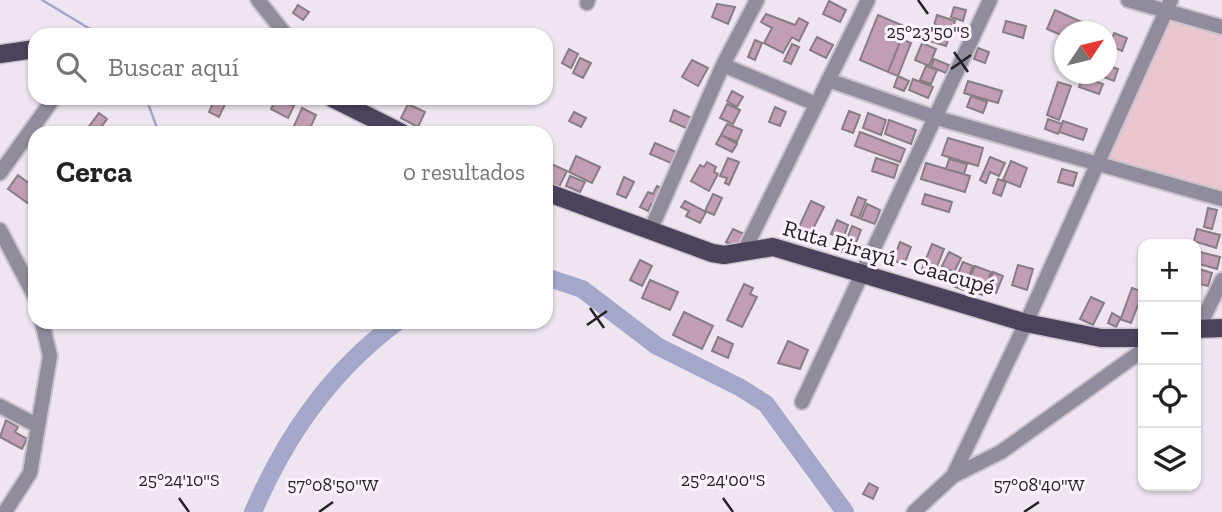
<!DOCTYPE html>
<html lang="es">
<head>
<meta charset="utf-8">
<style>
	body { margin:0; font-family:"Zilla Slab",serif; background:#f2f2f2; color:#222 }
	.controls { position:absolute; right:21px; bottom:21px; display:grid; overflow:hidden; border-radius:14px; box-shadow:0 2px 5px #0004 }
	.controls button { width:63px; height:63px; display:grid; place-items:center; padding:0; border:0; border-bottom:2px solid #e0e0e0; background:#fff; color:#222; font:35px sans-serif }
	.compass { position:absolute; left:1054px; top:21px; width:63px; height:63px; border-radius:50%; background:#fff; box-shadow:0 2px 5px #0004; rotate:55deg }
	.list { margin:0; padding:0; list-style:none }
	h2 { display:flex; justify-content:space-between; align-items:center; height:91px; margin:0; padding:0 28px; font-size:30px }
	h2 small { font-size:23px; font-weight:400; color:#767676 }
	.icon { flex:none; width:38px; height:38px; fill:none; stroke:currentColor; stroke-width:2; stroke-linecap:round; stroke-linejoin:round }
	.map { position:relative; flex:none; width:1222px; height:512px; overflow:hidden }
	.search { position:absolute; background:#fff; box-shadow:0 2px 5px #0004; left:28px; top:28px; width:525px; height:77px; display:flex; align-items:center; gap:18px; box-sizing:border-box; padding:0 24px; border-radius:21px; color:#767676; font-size:26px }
	.panel { position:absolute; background:#fff; box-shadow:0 2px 5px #0004; left:28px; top:126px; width:525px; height:203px; border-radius:21px }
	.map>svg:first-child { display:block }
</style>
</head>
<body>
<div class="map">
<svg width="1222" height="512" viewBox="0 0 1222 512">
	<rect width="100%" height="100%" fill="#eee5f0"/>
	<path fill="#eac7cf" d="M1166,11l56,16v172l-124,-37z"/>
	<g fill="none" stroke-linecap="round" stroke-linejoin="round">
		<path stroke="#a3a7ca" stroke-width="2.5" d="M42,0l58,35
			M146,98l13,35"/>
		<path stroke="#a3a7ca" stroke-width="18" d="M546,277l36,12 75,57 84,42 25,16 79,108
			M253,512c33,-76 77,-140 144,-190"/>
	</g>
	<path fill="#c19eb3" stroke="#897d84" stroke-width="2" d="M829,1l17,9 -6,12 -17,-8z
		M717,4l18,3 -7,17 -16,-7z
		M298,5l11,7 -6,8 -10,-7z
		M954,7l12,3 -3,11 -12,-4z
		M1055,10l31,14 -3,8h-19v9l-5,-3 2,-3 -14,-6z
		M766,14l29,11 4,-7 9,5 -9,18 -7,-4 -9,16 -19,-10 8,-15 -11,-6z
		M878,15l28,12 -18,45 -28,-12z
		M937,15l18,6 -3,10 -18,-6z
		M1006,21l20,5 -3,12 -20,-6z
		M933,32l16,5 -3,9 -16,-5z
		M1114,33l13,5 -5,13 -12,-5z
		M817,37l16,8 -7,13 -16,-8z
		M901,39l10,4 -13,33 -10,-4z
		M755,40l7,3 -7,17 -7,-3z
		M922,43l14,6 -7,17 -14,-6z
		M792,44l7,3 -8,17 -7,-3z
		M978,48l11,4 -4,11 -11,-4z
		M569,49l9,5 -7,14 -9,-5z
		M580,58l11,5 -8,15 -10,-5z
		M934,59l15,6 -3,8 -15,-6z
		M692,60l16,8 -10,18 -16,-9z
		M1106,65l12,4 -4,12 -13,-5 5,-2z
		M926,66l11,4 -6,14 -11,-4z
		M898,76l11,5 -5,10 -10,-4z
		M1083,77l20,7 -4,10 -20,-7z
		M913,79l20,8 -5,11 -19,-8z
		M968,81l34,10 -4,12 -34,-10z
		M1058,82l13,4 -12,34 -12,-5z
		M732,91l11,6 -6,10 -10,-6z
		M971,96l16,6 -4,11 -16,-6z
		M215,98h13l-9,19 -10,-5z
		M276,98l18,8 -6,12 -17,-9z
		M408,104l17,8 -7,15 -17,-9z
		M727,104l13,6 -7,14 -13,-6z
		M775,107l11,5 -6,14 -11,-4z
		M302,108l14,7 -8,18h-17z
		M674,110l18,8 -4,11 -18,-8z
		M849,111l11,4 -7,18 -11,-4z
		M574,112l12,6 -5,9 -12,-6z
		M99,113l8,6 -10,14h-13z
		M868,113l18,7 -5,15 -18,-7z
		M1048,119l14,5 -4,10 -13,-5z
		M889,120l27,10 -5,14 -26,-10z
		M1063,121l24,8 -4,11 -24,-8z
		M727,124l15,6 -5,12 -16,-7z
		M860,132l45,17 -5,13 -45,-16z
		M721,135l16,9 -5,8 -16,-8z
		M948,138l35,10 -5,18 -36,-11z
		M655,143l21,9 -5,11 -21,-9z
		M576,156l24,11 -8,16 -23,-11z
		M990,157l15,6 -6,13 -9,-4 -4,11 -6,-3z
		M728,158l11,4 -10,23 -4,-2 2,-5 -7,-2z
		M876,158l22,7 -4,13 -22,-7z
		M949,159l18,5 -3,10 -18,-5z
		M1011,161l16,7 -7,19 -17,-7z
		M707,162l9,5 -2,5 4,2 -9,17 -18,-10 9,-16 4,2z
		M549,163l18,8 -8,16 -13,-6z
		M926,163l44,13 -5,16 -44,-13z
		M1062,169l15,4 -4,13 -15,-4z
		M18,175l17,13v7l-6,9 -21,-15z
		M570,176l15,6 -5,10 -14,-6z
		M624,177l10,5 -8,16 -9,-4z
		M998,179l8,3 -5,14 -8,-3z
		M657,186l8,4 -8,17 -6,-3 -3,7 -8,-4 8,-15 5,2z
		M713,194l9,4 -8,17 -9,-4z
		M925,194l27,8 -3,10 -27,-8z
		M858,197l8,3 -7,18 -8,-3z
		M685,201l21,11 -6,11 -14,-7 3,-5 -8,-4z
		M811,201l13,6 -14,28 -12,-6z
		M867,204l13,6 -5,14 -14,-5z
		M1208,208l9,2 -5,19 -8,-2z
		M837,220l11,5 -5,14 -12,-5z
		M852,226l9,4 -10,25 -9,-3z
		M733,229l13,6 -7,14 -13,-7z
		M1197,229l23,6 -4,13 -22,-7z
		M900,242l11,5 -7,18 -11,-5z
		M932,244l12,5 -10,25 -12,-5z
		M1196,251l24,6 -3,12 -21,-6z
		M949,252l12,6 -7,14 -12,-6z
		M640,260l12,6 -10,20 -12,-6z
		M963,262l10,4 -10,24 -10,-4z
		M1018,265l15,4 -6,21 -15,-5z
		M975,266l16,6 -9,23 -16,-7z
		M1196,268l16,5 -4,13 -12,-3z
		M993,272l10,4 -7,17 -10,-4z
		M650,280l28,12 -8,18 -28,-12z
		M744,284l9,4 -3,6 7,3 -15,30 -15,-7z
		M1132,288l11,4 -12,31 -11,-4 -4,8 -8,-4 4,-10 9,5z
		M1091,297l13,6 -11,22 -13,-6z
		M684,312l29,14 -11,23 -29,-14z
		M718,337l15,7 -5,14 -16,-7z
		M788,341l20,9 -8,19 -22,-6z
		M6,420l12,7 -3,5 12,7 -5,10 -22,-12z
		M869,483l9,5 -5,11 -10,-5z"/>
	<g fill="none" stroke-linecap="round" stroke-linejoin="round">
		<g stroke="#cac2cc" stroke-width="18">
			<path id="minor" d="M258,0l28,35
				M1128,0l94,27
				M587,3l1,-3
				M723,65l93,39
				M828,80l109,38 285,81
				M0,173l54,-75
				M0,230l35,67
				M650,231l73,-166 34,-65
				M744,251l124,-251
				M1198,329l24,-49
				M802,402l188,-402
				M0,406l38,20
				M953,476l73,-153 145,-323
				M5,512l25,-39 20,-117 -8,-34
				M914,512l39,-36 48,-24 142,-102"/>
		</g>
		<g stroke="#cac2cc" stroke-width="21">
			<path id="major" d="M0,54l35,-5
				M332,98l70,35
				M546,192l166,61 12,2 49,-8 253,76 75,15h42
				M1196,329l26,-1"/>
		</g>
		<use href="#minor" stroke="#918c9b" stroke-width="14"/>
		<use href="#major" stroke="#4b425b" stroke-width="18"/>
	</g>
	<path fill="none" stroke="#252226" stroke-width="2.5" d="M918,0l10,14M954,52l14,20M951,69l20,-14M590,308l14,20M587,325l20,-14M179,498l10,14M723,498l10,14M319,512l14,-10M1024,512l15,-10"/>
	<g text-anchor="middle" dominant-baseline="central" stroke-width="6" stroke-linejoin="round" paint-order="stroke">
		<g font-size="23" fill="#252226" stroke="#fcf2fd">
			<text transform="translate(889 257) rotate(16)">Ruta Pirayú - Caacupé</text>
		</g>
	</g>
	<g font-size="18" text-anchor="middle" fill="#252226" stroke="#fcf2fd" stroke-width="6" stroke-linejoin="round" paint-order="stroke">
		<text x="928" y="38">25°23'50"S</text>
		<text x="179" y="486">25°24'10"S</text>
		<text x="723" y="486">25°24'00"S</text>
		<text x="333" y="491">57°08'50"W</text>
		<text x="1039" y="491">57°08'40"W</text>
	</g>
</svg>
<div class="controls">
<button>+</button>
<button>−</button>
<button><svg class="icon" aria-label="locate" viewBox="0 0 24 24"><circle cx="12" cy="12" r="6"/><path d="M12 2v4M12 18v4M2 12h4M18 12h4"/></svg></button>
<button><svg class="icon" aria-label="layers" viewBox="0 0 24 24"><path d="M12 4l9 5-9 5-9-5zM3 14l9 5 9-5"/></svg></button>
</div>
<svg class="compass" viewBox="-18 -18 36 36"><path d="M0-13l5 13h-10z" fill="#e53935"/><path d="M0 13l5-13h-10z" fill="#767676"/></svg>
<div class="search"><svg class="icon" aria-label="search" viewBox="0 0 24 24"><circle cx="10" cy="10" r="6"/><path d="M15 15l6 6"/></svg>Buscar aquí</div>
<section class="panel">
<h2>Cerca<small>0 resultados</small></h2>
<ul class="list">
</ul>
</section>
</div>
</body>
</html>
